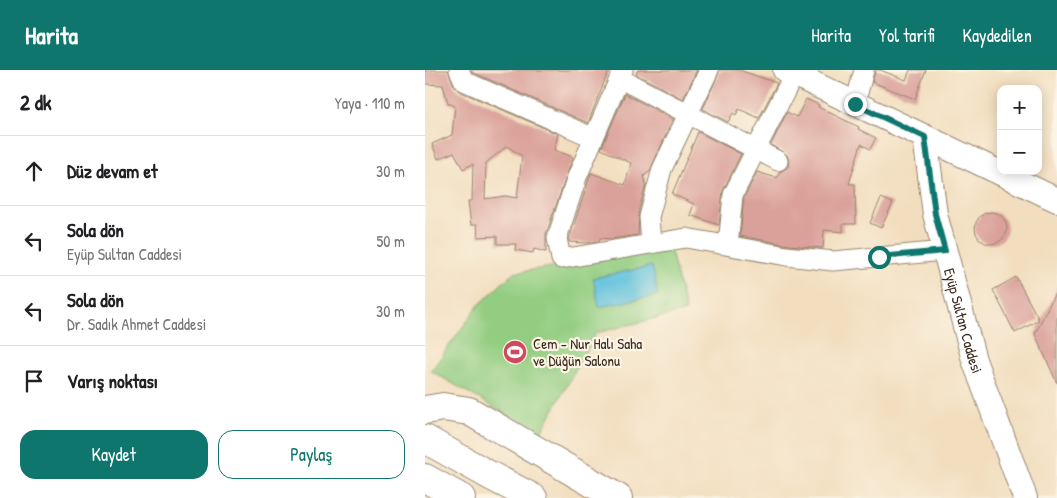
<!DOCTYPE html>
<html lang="tr">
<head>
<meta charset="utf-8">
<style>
	body { margin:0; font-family:"Patrick Hand",sans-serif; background:#f2f2f2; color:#202124 }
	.controls { position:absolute; right:15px; top:15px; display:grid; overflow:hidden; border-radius:10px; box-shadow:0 2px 12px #0003 }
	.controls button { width:45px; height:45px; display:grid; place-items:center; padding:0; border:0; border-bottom:1px solid #e0e0e0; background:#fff; color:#202124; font:25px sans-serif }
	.stop { position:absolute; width:15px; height:15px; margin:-11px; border:4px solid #0f766e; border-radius:50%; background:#fff }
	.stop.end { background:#0f766e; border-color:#fff; box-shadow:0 1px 5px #0008 }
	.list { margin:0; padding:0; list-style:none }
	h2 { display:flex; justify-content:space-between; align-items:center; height:65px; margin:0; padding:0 20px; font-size:21px }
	h2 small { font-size:16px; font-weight:400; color:#757577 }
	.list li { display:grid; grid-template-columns:32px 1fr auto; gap:15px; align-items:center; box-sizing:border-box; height:70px; padding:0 20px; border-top:1px solid #e0e0e0 }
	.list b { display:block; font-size:19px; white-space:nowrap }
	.list p { margin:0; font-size:16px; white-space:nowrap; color:#757577 }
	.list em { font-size:16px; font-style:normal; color:#757577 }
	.actions { display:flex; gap:10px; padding:15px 20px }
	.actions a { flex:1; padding:11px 0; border:1px solid #0f766e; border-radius:15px; text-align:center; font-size:18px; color:#0f766e }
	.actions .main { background:#0f766e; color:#fff }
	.icon { flex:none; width:28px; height:28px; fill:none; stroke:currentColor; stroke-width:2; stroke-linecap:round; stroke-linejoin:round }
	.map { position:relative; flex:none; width:632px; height:428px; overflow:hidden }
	header { display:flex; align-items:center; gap:30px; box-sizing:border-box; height:70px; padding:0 25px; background:#0f766e; color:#fff }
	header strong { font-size:24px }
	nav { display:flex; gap:28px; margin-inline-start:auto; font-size:18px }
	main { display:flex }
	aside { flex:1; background:#fff }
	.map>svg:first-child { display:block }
</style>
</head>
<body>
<header>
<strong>Harita</strong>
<nav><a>Harita</a><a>Yol tarifi</a><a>Kaydedilen</a></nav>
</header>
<main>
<aside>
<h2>2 dk<small>Yaya · 110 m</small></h2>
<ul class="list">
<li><svg class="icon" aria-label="ahead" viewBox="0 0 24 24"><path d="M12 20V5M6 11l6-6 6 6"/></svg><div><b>Düz devam et</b></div><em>30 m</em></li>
<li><svg class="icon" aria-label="left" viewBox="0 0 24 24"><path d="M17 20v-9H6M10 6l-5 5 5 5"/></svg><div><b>Sola dön</b><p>Eyüp Sultan Caddesi</p></div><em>50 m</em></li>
<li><svg class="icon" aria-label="left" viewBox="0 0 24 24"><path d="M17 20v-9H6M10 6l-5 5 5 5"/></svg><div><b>Sola dön</b><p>Dr. Sadık Ahmet Caddesi</p></div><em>30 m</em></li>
<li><svg class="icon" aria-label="arrive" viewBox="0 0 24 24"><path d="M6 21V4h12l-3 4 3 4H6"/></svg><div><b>Varış noktası</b></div></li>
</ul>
<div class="actions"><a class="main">Kaydet</a><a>Paylaş</a></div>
</aside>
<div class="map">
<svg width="632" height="428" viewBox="0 0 632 428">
	<rect width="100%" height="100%" fill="#fcf5e5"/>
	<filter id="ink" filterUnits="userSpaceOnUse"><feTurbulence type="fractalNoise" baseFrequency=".02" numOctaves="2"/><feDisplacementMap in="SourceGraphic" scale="10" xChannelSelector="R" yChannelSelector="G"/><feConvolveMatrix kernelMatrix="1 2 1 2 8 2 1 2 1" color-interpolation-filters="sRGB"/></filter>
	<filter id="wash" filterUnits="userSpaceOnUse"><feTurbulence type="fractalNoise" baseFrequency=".0096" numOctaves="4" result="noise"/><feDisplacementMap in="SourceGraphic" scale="20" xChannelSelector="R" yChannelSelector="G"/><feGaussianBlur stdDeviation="1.12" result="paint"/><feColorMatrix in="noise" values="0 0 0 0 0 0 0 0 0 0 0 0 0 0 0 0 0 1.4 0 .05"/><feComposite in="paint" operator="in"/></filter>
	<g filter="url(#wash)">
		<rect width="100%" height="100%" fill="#f2debf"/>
		<path fill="#93cd81" stroke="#677c50" d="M245,178l16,63 -90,22 -56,101 -109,-63 47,-65 35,-33z"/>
		<path fill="#5fc1dd" stroke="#4d767e" d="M227,196l6,29 -59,12 -6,-29z"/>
		<g id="blocks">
			<path fill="#daa19a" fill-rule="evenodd" d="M0,0h23l6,16 5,5 99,43 -4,16 19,7 -27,77v18l-12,-3 -1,4 -18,-3 1,-6h-19v-8l-19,1 -1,-13 -6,1 -3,-24h4l1,-37 -10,5 -9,-17 -16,7 -6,-15 20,-9 3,-29 -7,-3 -5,-18 -18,-1zM82,76l15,10 -5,42 -12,-2 -20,3 1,-36z
				M46,0h138l-21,53 -116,-51z
				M213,0h59l-14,29 -47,-25z
				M295,0h19l38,13 -18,35 -20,-9 -3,6 -3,-2 -5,9 -25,-13z
				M451,0h4l26,10 4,-10h16l-11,29 -43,-17z
				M200,24l48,25 -23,52 -6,5 2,9 -7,24 -1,26 -27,4 -11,-1 -1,3 -13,2 -17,-1v-3l22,-66 34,12 6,-22 -30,-14z
				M381,29l13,6 -1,2 41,20 -1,2 18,9 -6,11 -9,-5 -12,40h6l1,40h-13v8l-19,-2 -1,18 -34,-3 -49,-9 4,-38 13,-26 20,6 3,-6 8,-5 1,-6 -2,-6 -16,-10 16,-33 10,5z
				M273,62l43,22 -18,36 -4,35 -29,-10 4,-11 -22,-10z
				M456,128l12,5 -12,25 -11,-5z
				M550 158a16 16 0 1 1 32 0a16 16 0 1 1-32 0Z
				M591,207l23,43 -24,13 -22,-43z
				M632,219v94l-22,-49z"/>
		</g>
	</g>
	<g filter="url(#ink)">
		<use href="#blocks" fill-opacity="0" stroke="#96846e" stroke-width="1"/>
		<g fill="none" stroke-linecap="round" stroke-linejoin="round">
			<g stroke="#96846e" stroke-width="21">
				<path id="minor" d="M34,0l5,11 130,57
					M198,0l-46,107 -20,61 4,21 125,-21 101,18 46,5 112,-10
					M194,8l159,83
					M430,34l9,-34
					M226,174l-2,-27 13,-48 47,-99
					M303,175l5,-50 61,-121"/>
			</g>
			<g stroke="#96846e" stroke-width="26">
				<g id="tertiary">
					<path d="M360,0l272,130"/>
					<path id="s1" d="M500,67l10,77 39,146 51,138"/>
				</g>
			</g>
			<g stroke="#96846e" stroke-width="30">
				<path id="primary" d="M0,340l18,-3 26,4 149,87"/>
			</g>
			<g stroke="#96846e" stroke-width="30">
				<path id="trunk" d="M0,369l64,36 44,23
					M0,408l36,20"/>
			</g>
			<use href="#minor" stroke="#fff" stroke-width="19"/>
			<use href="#tertiary" stroke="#fff" stroke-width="24"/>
			<use href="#primary" stroke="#fff" stroke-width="28"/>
			<use href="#trunk" stroke="#fff" stroke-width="28"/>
		</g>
	</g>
	<g fill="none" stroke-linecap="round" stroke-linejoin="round" filter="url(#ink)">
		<path stroke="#0f766e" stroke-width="6" d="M430,34l70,33 10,77 10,37 -66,6"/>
	</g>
	<defs>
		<g id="stadium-disc" transform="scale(1.25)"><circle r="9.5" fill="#d1495b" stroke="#fcf5e5"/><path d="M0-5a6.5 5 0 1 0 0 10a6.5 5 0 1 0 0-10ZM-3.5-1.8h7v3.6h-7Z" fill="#fff"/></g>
	</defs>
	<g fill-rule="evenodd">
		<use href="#stadium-disc" x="90" y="282"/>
	</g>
	<g text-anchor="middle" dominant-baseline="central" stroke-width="4.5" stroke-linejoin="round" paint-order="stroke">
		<g font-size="15" fill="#3b2a1e" stroke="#fcf5e5">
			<text stroke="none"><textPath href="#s1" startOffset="188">Eyüp Sultan Caddesi</textPath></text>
		</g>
		<g font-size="15" fill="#3b2a1e" stroke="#fcf5e5" text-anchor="start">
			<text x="108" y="273">Cem - Nur Halı Saha<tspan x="108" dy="17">ve Düğün Salonu</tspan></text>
		</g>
	</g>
</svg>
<div class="controls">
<button>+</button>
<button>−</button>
</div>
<div class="stop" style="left:454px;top:187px"></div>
<div class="stop end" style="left:430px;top:34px"></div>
</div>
</main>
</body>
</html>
